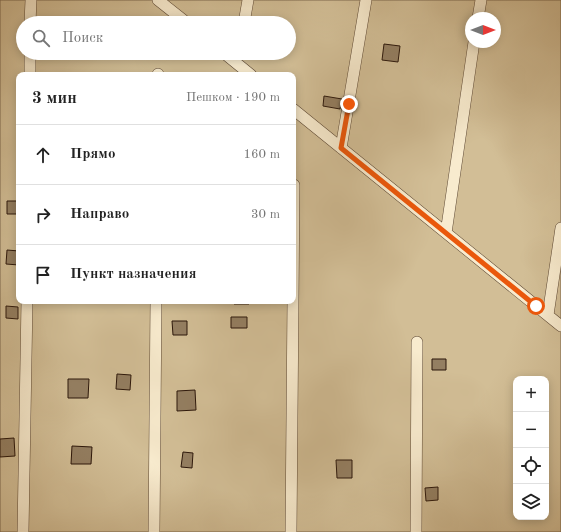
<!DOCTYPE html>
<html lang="ru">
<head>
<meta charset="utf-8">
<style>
	body { margin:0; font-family:"Old Standard TT",serif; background:#f2f2f2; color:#222 }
	.controls { position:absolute; right:12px; bottom:12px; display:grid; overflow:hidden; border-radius:8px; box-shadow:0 2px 10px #0003 }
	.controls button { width:36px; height:36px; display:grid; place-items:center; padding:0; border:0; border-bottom:1px solid #e0e0e0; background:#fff; color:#222; font:20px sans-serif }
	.compass { position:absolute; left:465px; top:12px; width:36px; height:36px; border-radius:50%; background:#fff; box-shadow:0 2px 10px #0003; rotate:90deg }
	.stop { position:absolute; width:12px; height:12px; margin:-9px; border:3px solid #ea580c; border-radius:50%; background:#fff }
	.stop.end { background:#ea580c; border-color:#fff; box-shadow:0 1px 4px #0008 }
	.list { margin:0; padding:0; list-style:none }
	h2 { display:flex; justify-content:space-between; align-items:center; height:52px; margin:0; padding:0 16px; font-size:17px }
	h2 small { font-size:13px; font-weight:400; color:#767676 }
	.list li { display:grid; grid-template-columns:26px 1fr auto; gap:12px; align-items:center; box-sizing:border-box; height:60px; padding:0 16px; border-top:1px solid #e0e0e0 }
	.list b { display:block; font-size:15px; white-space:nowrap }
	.list em { font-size:13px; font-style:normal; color:#767676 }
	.icon { flex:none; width:22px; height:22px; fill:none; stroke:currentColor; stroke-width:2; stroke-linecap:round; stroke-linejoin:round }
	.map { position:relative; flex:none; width:561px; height:532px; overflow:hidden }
	.search { position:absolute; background:#fff; box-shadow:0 2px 10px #0003; left:16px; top:16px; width:280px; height:44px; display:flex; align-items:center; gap:10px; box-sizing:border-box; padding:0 14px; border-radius:22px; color:#767676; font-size:15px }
	.panel { position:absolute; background:#fff; box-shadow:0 2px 10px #0003; left:16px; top:72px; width:280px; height:232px; border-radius:8px }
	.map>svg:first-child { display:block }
</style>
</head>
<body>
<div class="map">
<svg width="561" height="532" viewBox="0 0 561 532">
	<rect width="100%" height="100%" fill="#f4e0b3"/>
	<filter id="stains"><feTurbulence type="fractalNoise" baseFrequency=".005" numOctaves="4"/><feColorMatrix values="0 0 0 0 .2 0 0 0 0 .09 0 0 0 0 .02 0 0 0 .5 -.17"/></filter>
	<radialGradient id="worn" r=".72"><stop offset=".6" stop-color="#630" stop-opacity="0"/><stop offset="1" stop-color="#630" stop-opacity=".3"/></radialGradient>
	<path fill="#d2be96" stroke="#7e6a50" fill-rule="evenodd" d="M0,0h561v532h-561zM471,18h24v24h-24zM23,23h266v30h-266zM19,75h274v226h-274zM516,379h30v138h-30z"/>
	<path fill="#947f62" stroke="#2b160a" d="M384,44l16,2 -2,16 -16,-2z
		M324,96l18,3 -2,10 -17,-3z
		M7,201h12v13h-12z
		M7,250l12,1v14l-13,-1z
		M234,301h15v3h-15z
		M6,306l12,1v12l-12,-1z
		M231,317h16v11h-16z
		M172,321h15v14h-14z
		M432,359h14v11h-14z
		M117,374l14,1 -1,15 -14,-1z
		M68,379h21l-1,19h-20z
		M195,390l1,20 -19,1v-20z
		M14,438l1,18 -15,1v-18z
		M72,446l20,1 -1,17h-20z
		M183,452l10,1 -1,15 -11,-1z
		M336,460h16v18h-15z
		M438,487v13l-12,1 -1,-13z"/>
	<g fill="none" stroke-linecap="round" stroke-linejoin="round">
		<g stroke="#5d4834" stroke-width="12">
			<path id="minor" d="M158,0l29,23
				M478,18l3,-18
				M30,23l1,-23
				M244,23l4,-23
				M224,53l27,22
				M30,75v-22
				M158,75v-1
				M293,109l268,217
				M341,148l25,-148
				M446,233l28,-191
				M548,315l13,-87
				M23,532l4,-231
				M154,532l2,-231
				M291,532l3,-347
				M416,532l1,-190"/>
		</g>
		<use href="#minor" stroke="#f8ebce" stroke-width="11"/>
	</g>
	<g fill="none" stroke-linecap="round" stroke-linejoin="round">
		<path stroke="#ea580c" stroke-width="5" d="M349,104l-8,44 195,158"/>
	</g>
	<rect width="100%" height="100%" filter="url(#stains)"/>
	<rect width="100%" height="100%" fill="url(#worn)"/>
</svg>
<div class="controls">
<button>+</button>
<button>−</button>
<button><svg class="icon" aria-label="locate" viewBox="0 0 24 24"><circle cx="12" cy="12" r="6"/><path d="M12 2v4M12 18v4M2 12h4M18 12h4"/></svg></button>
<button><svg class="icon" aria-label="layers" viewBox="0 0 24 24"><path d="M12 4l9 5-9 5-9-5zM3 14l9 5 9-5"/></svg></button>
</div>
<svg class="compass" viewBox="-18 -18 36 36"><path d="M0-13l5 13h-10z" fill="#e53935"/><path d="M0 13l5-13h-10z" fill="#767676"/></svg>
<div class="stop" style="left:536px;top:306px"></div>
<div class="stop end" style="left:349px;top:104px"></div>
<div class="search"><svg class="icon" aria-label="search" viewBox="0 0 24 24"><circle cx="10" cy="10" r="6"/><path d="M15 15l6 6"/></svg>Поиск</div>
<section class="panel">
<h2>3 мин<small>Пешком · 190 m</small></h2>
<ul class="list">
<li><svg class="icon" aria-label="ahead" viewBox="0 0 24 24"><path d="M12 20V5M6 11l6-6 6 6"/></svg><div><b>Прямо</b></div><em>160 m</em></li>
<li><svg class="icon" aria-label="right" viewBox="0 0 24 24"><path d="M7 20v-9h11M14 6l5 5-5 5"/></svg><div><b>Направо</b></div><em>30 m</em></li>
<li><svg class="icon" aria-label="arrive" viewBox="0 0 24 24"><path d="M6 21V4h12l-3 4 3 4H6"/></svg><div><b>Пункт назначения</b></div></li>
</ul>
</section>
</div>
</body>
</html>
